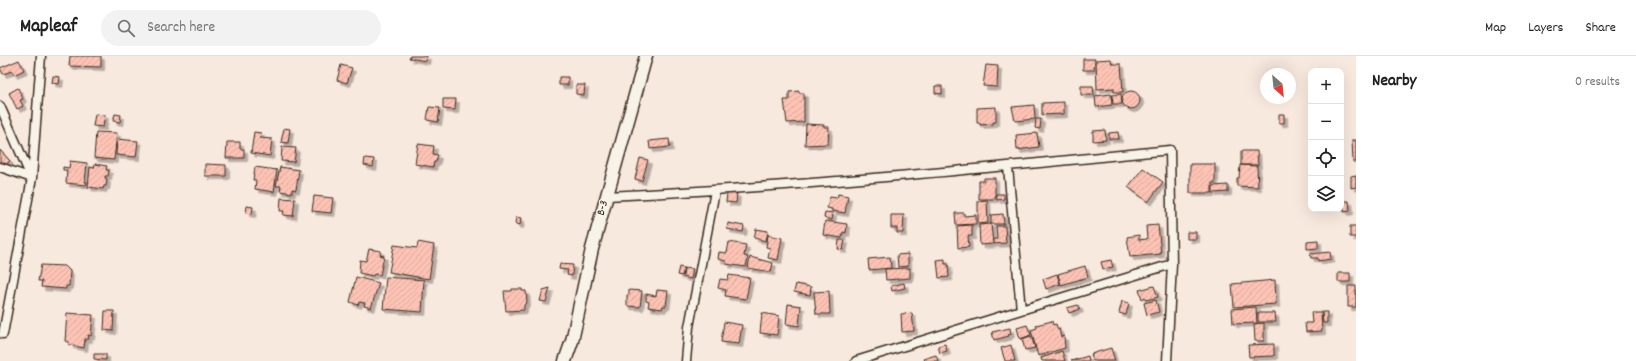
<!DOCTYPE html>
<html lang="en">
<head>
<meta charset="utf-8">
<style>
	body { margin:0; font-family:Dekko,sans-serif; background:#f2f2f2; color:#222 }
	.controls { position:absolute; right:12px; top:12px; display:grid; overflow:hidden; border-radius:8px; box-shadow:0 4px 16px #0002 }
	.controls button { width:36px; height:36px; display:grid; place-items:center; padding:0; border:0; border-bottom:1px solid #e0e0e0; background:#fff; color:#222; font:20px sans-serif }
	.compass { position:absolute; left:1260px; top:12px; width:36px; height:36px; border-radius:50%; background:#fff; box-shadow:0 4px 16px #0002; rotate:153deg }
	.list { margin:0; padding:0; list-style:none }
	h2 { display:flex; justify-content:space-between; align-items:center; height:52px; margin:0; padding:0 16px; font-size:17px }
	h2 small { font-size:13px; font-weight:400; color:#767676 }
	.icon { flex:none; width:22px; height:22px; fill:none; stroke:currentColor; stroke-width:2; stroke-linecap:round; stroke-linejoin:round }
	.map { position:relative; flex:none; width:1356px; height:305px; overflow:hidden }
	header { display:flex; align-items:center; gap:24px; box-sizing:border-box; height:56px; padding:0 20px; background:#fff; border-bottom:1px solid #e0e0e0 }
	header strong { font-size:19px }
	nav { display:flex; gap:22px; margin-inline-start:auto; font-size:14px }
	.search { width:280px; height:36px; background:#f2f2f2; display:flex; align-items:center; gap:10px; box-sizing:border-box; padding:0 14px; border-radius:22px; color:#767676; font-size:15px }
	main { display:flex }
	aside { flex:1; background:#fff }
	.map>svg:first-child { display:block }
</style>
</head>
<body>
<header>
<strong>Mapleaf</strong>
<div class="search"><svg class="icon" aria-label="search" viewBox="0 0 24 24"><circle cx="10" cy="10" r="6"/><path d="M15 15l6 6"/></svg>Search here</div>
<nav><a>Map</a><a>Layers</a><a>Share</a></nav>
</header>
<main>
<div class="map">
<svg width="1356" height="305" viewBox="0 0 1356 305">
	<defs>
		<pattern id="building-hatch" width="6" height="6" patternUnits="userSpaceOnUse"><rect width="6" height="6" fill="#fdc3b5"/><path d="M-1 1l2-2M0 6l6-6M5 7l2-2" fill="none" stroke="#daa89b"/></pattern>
		<filter id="shadow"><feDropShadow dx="3.5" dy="3.5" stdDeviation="0" flood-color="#0004"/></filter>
	</defs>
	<rect width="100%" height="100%" fill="#f8e9de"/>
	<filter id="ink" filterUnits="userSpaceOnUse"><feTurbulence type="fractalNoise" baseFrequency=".025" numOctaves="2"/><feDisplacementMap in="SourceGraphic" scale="8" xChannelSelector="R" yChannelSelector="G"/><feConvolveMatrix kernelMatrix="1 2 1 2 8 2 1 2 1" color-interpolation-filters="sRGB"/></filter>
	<g filter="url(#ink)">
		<path fill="url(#building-hatch)" stroke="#3b2a1e" filter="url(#shadow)" d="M70,0h31v11l-32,-1z
			M410,0h17l-1,5 -17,-3z
			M1083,3h12l-1,11h-11z
			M1111,3l1,5h9l2,28h-9v-4l-17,1 -1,-29z
			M19,4l5,10 -10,5 -2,-4 -9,3 -3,-6z
			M341,9l11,3 -5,15 -10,-3z
			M986,9l12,1 -1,21 -14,-1z
			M53,20l7,1 -1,7 -7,-1z
			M559,21h9v8h-9z
			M576,29h9l-1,10 -8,-1z
			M935,30h7v8l-7,-1z
			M1081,30h12l1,9h-13z
			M18,32l5,11 -3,1 3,6 -6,3 -8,-16z
			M799,35v2h5v29l-17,1 -3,-23h5v-8z
			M1122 44a9 9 0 1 1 18 0a9 9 0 1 1-18 0Z
			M1111,38l1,11 -16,2 -1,-11z
			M1121,38l1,10h-9l-1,-9z
			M443,43h13l-1,11 -12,-1z
			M1064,46v12l-22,1v-12z
			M1034,49l1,14 -20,2 -3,-14z
			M429,51l11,1 -2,14 -11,-2z
			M996,51v15h-3v2l-13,1v-2h-3v-15z
			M95,58l10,1 -2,12 -10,-1z
			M115,58l6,1 -1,7 -7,-1z
			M1279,58h5v9h-5z
			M1036,63h5l-1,10 -5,-1z
			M806,68l18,1v2h5l-1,17 -23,1z
			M284,72l6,1 -2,14 -7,-1z
			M1105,74l1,10 -13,1v-10z
			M96,76l21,1 -3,27 -20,-2z
			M254,76l7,1 -1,5 12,1 -2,17 -19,-3z
			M1118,76l1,7h-10v-6z
			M1037,77l2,14 -22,3 -1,-15z
			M117,83l21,2 -2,16 -20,-2z
			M669,83l1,8 -20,2 -1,-8z
			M1352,84h4v22h-3z
			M227,86h13v7h4v9h-18z
			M418,88l16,2 -1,8 5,1 -2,7h-2l-1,5 -18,-3z
			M282,91l14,1 -2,14 -13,-1z
			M0,94l10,11 -6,5 -2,-3 -2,1z
			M1241,95h16l1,14h-17z
			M365,102l9,1 -1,8 -9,-2z
			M640,102l8,2 -6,21 -7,-2z
			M70,105l17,2 -2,19h2l-1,3 -20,-2 1,-13h-4v-3l6,1z
			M95,108l12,2 -1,4h3l-1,6h-3v2l2,1 -1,7h-2l-1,3 -15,-2 2,-20 4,1z
			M205,108l21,1v11h-21z
			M1190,108h25v19h-3v10h-22z
			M1240,109l17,1 1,21 -21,-1v-8h2z
			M255,111l22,3 -3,22 -19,-3 1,-9h-3z
			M280,111l19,3 -3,20 -4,-1v4l-12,-2 1,-5h-5z
			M1143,112l20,14 -15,20 -20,-15z
			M1356,119v12l-5,1v-12z
			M984,122h11v21h-16v-18h5z
			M1228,129v7l-15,1v-7z
			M727,137l10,1 -1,9 -10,-1z
			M838,138l10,2 -3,17 -13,-2v-2l-5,-1 3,-11 7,1z
			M996,138h8v5l-7,1z
			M314,140l19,2 -2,15 -19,-2z
			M281,142l14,1 -2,17 -10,-1 1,-4h-4z
			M987,144l1,23 -10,1v-23z
			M1343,145h6l1,10 -6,1z
			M247,150l6,1 -1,7 -6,-1z
			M825,156l8,1 -1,7 -8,-2z
			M955,157h9v3l12,-1v9l-20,1z
			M1003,158l1,10h-13v-9z
			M891,159h13l-1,18h-6v-5h-6z
			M516,161l5,1 -1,7 -5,-1z
			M825,165l22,3 -1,9 -3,-1 -1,6 -19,-3z
			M728,167l16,3 -1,6 -16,-3z
			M991,168l2,20 -13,1 -1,-20z
			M972,169v11h-4l1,11 -11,1 -1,-22z
			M1158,169l3,29 -31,3 -3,-20 12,-2v5l8,-1 -1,-13z
			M996,170h9l1,17 -12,1v-5h3z
			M1350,170h6v11h-6z
			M756,173l12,2 -2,10 -12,-3z
			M1187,176h9v7h-9z
			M768,179l14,3 -4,22 -10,-2 2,-10 -4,-1z
			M839,184h6l-2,10 -5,-1z
			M1318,184v8l-11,1v-8z
			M418,186l16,3 -5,34 -40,-7 5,-27 23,3z
			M729,186l17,3 -2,11 4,1 -2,10 -20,-3v-3l-8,-2 1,-7 8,1z
			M369,193l12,2 -1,4 4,1 -4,19 -6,-1 -1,2 -14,-3 1,-13 6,1z
			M1330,196l1,7 -13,2v-3h-7l-1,-4z
			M908,198v12l-10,1 -1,-12z
			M750,201l23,6 -2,9 -23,-4z
			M890,201l1,11 -22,2 -1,-11z
			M945,203v5h3l1,13 -10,1 -2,-18z
			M1111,204l2,7 -10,2 -2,-7z
			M560,208l13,1 -1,11 -5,-1 1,-5 -9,-1z
			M41,209l24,1 5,5 -1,15h-3v3l-25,-2 1,-6h-4z
			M1085,210l3,11 -27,8 -3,-11z
			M679,211l5,1 -2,8 -5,-1z
			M684,212l9,1 -2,10 -8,-2z
			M910,212v10l-24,2 -1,-11z
			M1338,217h12v9h-12z
			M1057,218l3,10 -14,5 -3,-10z
			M729,219l21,3 -4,21 -21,-3 1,-6 -8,-2 2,-9 8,1z
			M356,221l23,6 -8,25 -7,-2 1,-3 -6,-1 -1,3 -8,-3z
			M386,221l38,3 -2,32 -39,-3z
			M1275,224l1,24 -42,3 -2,-23z
			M904,227l1,5 -13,3 -1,-5z
			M796,228l15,3 -1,8 -16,-3z
			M1154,230l4,11 -12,3 -1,-3 -3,2 -3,-9z
			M1348,230h8v21h-8z
			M550,232l-4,14 -6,-1 3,-11z
			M512,233h10v2h4l1,11 -3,3v5l-18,1 -2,-20h8z
			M629,234l13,1 -2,16 -13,-1v-11h2z
			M657,234l11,1 -2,15h-3l-1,3 -14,-2 1,-5 -3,-1v-7l10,2z
			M829,235l1,23h-14l-2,-22z
			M1156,244l3,12 -12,3 -3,-12z
			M1122,245l7,2 -3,12 -7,-2z
			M788,248l13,2 -2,20 -13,-2z
			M1078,249l2,4 -11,4 -2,-5z
			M1256,251l1,16 -24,1 -1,-15z
			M105,255h9l-1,20 -9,-1z
			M1311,256h10l1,19 -16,1 -1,-9h7z
			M1322,256h5v11h-4z
			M67,257l26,2 -2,21 -3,-1 1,4h-4l-1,9 -14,-3 -1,-3 -4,-1z
			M762,257l17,3 -2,19 -17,-2z
			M912,257l2,18 -12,1 -1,-18z
			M1258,257h17l1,9h-18z
			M1052,265l1,4 3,-1 2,6 1,-1 2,8 3,-1 1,12 -27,8 -7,-26 6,-2 -1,-3z
			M724,266l18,3 -3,19 -18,-2z
			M1264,267v18h-9l-1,-17z
			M1027,269l4,10 -11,4 -3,-11z
			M1010,272l1,6 -3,1 1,1 -15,4 -2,-8z
			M1031,280l4,12 -10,2 -3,-11z
			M945,288l2,7 -7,2 -2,-7z
			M1274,288v12l-25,1 -1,-12z
			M1011,289l4,16h-10l-4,-13z
			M1111,292l4,13h-22l-2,-7z
			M1062,295l3,10h-23l-1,-3z
			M94,298h12v6l-12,-1z
			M936,299l2,6h-14l-1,-2z
			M1088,300l1,5h-18z"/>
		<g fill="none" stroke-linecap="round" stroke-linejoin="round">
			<g stroke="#3b2a1e" stroke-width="11">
				<path id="street" d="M0,50l31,71
					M0,111l32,11
					M607,140c188,-9 376,-27 563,-46l2,114 -151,46 -13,-143
					M3,278l29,-156 9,-122
					M686,305l3,-34 26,-136
					M856,305l165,-51
					M1167,305l5,-97"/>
			</g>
			<g stroke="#3b2a1e" stroke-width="15">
				<path id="secondary" d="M565,305l7,-20 20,-92 54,-193"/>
			</g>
			<use href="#street" stroke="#f7f3e8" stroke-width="8"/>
			<use href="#secondary" stroke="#f7f3e8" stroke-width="12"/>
		</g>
	</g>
	<g text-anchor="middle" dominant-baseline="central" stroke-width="3" stroke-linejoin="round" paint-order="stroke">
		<g font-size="12" fill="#3b2a1e" stroke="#f7f3e8">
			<text transform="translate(603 152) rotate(-75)">B-3</text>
		</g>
	</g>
</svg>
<div class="controls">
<button>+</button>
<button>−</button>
<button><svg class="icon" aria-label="locate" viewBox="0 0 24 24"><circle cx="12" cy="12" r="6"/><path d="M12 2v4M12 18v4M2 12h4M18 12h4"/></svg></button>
<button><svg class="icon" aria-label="layers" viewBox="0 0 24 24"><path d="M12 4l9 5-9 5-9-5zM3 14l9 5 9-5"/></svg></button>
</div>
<svg class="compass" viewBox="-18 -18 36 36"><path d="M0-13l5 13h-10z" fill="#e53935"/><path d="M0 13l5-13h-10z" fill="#767676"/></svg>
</div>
<aside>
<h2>Nearby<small>0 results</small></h2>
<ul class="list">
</ul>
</aside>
</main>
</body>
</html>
